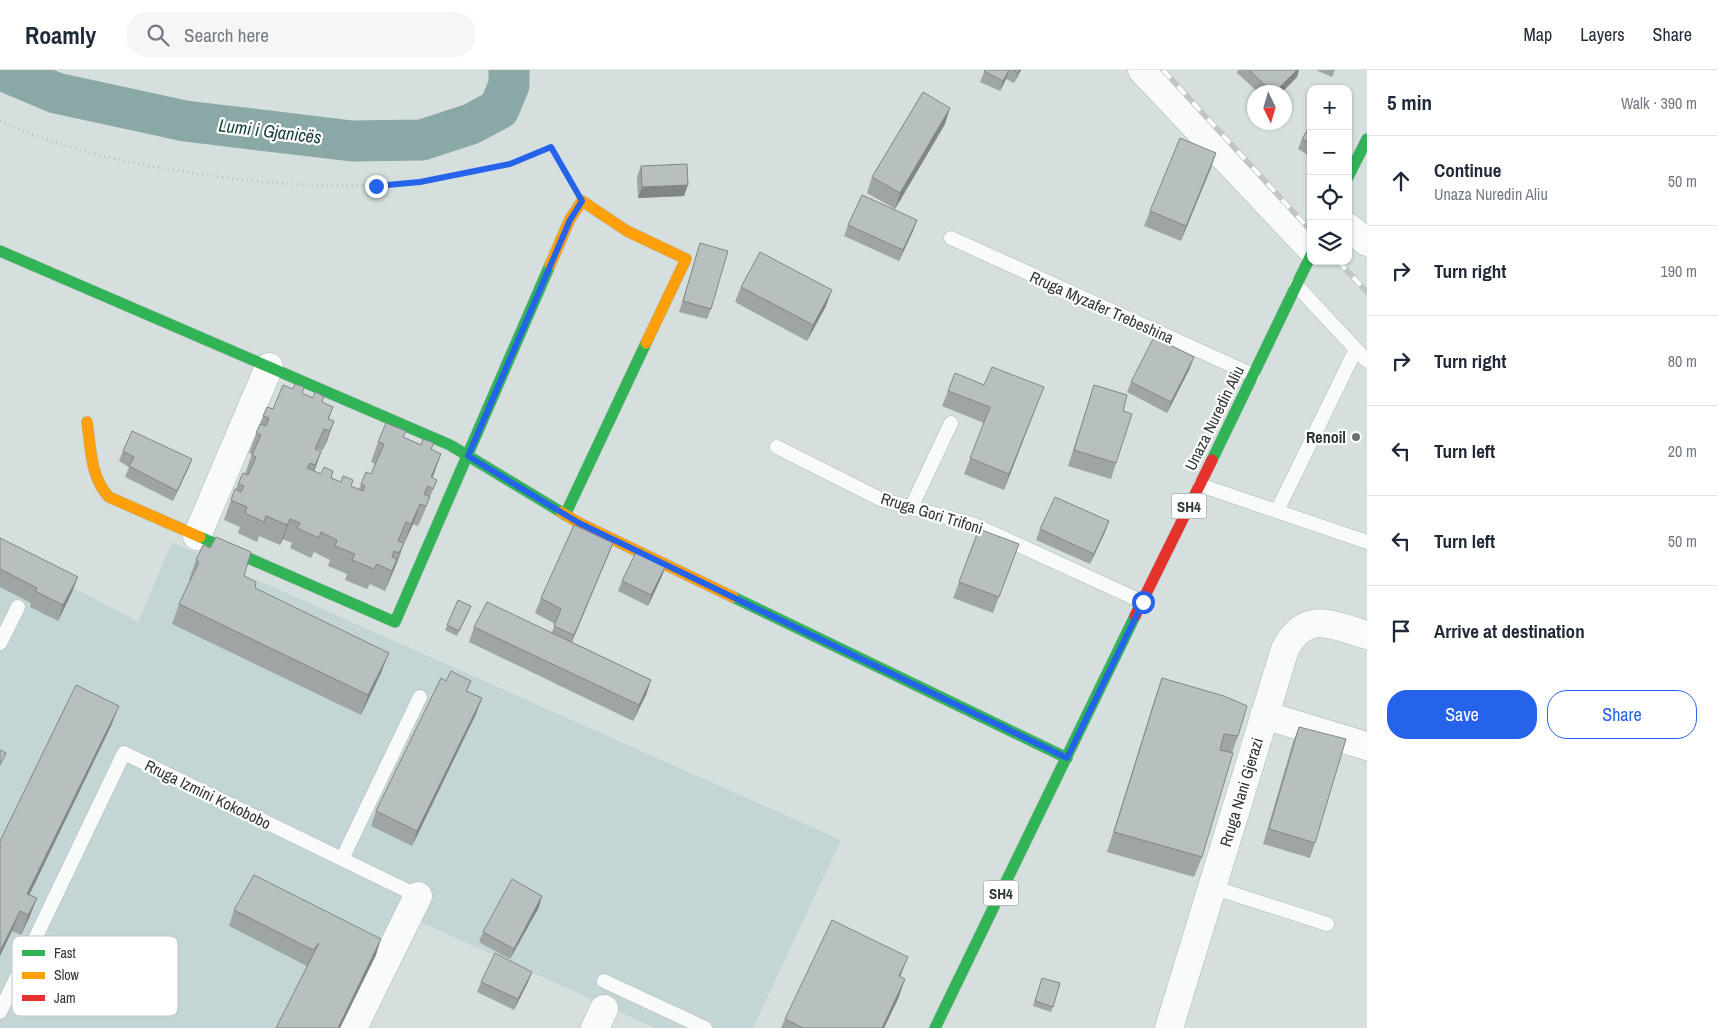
<!DOCTYPE html>
<html lang="en">
<head>
<meta charset="utf-8">
<style>
	body { margin:0; font-family:"Archivo Narrow",sans-serif; background:#f6f6f7; color:#1f2937 }
	.controls { position:absolute; right:15px; top:15px; display:grid; overflow:hidden; border-radius:10px; box-shadow:0 1px 4px #0004 }
	.controls button { width:45px; height:45px; display:grid; place-items:center; padding:0; border:0; border-bottom:1px solid #e0e1e3; background:#fff; color:#1f2937; font:25px sans-serif }
	.compass { position:absolute; left:1247px; top:15px; width:45px; height:45px; border-radius:50%; background:#fff; box-shadow:0 1px 4px #0004; rotate:175deg }
	.stop { position:absolute; width:15px; height:15px; margin:-11px; border:4px solid #2563eb; border-radius:50%; background:#fff }
	.stop.end { background:#2563eb; border-color:#fff; box-shadow:0 1px 5px #0008 }
	.list { margin:0; padding:0; list-style:none }
	h2 { display:flex; justify-content:space-between; align-items:center; height:65px; margin:0; padding:0 20px; font-size:21px }
	h2 small { font-size:16px; font-weight:400; color:#747a83 }
	.list li { display:grid; grid-template-columns:32px 1fr auto; gap:15px; align-items:center; box-sizing:border-box; height:90px; padding:0 20px; border-top:1px solid #e0e1e3 }
	.list b { display:block; font-size:19px; white-space:nowrap }
	.list p { margin:0; font-size:16px; white-space:nowrap; color:#747a83 }
	.list em { font-size:16px; font-style:normal; color:#747a83 }
	.actions { display:flex; gap:10px; padding:15px 20px }
	.actions a { flex:1; padding:11px 0; border:1px solid #2563eb; border-radius:20px; text-align:center; font-size:18px; color:#2563eb }
	.actions .main { background:#2563eb; color:#fff }
	.icon { flex:none; width:28px; height:28px; fill:none; stroke:currentColor; stroke-width:2; stroke-linecap:round; stroke-linejoin:round }
	.map { position:relative; flex:none; width:1367px; height:958px; overflow:hidden }
	header { display:flex; align-items:center; gap:30px; box-sizing:border-box; height:70px; padding:0 25px; background:#fff; border-bottom:1px solid #e0e1e3 }
	header strong { font-size:24px }
	nav { display:flex; gap:28px; margin-inline-start:auto; font-size:18px }
	.search { width:350px; height:45px; background:#f6f6f7; display:flex; align-items:center; gap:12px; box-sizing:border-box; padding:0 18px; border-radius:28px; color:#747a83; font-size:19px }
	main { display:flex }
	aside { flex:1; background:#fff }
	.map>svg:first-child { display:block }
</style>
</head>
<body>
<header>
<strong>Roamly</strong>
<div class="search"><svg class="icon" aria-label="search" viewBox="0 0 24 24"><circle cx="10" cy="10" r="6"/><path d="M15 15l6 6"/></svg>Search here</div>
<nav><a>Map</a><a>Layers</a><a>Share</a></nav>
</header>
<main>
<div class="map">
<svg width="1367" height="958" viewBox="0 0 1367 958">
	<rect width="100%" height="100%" fill="#d5dfde"/>
	<path fill="#c3d5d4" d="M172,472l669,298 -88,188h-98l-252,-114 -59,114h-344v-480l138,74z"/>
	<g fill="none" stroke-linecap="round" stroke-linejoin="round">
		<path stroke="#89a8a6" stroke-width="41" d="M1,0l55,23 129,28 167,20 70,-1 49,-16 28,-15 10,-24v-15"/>
		<g stroke="#b1b8b8" stroke-width="15">
			<path id="lane" d="M951,168l302,137
				M1296,215l71,76
				M777,377l103,52 95,26 168,77
				M1200,415l167,57
				M911,438l40,-85
				M1277,441l79,-162
				M0,573l18,-36
				M342,789l78,-162
				M1212,817l115,37
				M604,911l101,47
				M0,942l124,-259 294,143"/>
		</g>
		<g stroke="#b1b8b8" stroke-width="29">
			<path id="street" d="M1142,0l169,179
				M1348,157l19,15
				M197,466l72,-169
				M1264,645l103,31
				M353,958l65,-132
				M595,958l9,-19
				M1169,958l116,-379c21,-40 47,-24 82,-14"/>
		</g>
		<g stroke="#b1b8b8" stroke-width="12">
			<path id="fast" d="M1348,107l19,-38
				M0,181l450,194 111,67
				M1212,390l99,-205
				M565,445l81,-172
				M200,467l195,85 155,-357
				M733,527l334,161
				M935,958l200,-412"/>
		</g>
		<g stroke="#b1b8b8" stroke-width="12">
			<path id="slow" d="M550,195l20,-46 12,-18 45,30 59,28 -40,84
				M87,352c4,26 3,55 22,75l91,40
				M561,442l18,11 154,74"/>
		</g>
		<g stroke="#b1b8b8" stroke-width="12">
			<path id="jam" d="M1135,546l77,-156"/>
		</g>
		<path stroke="#bcbfbf" stroke-width="3" stroke-dasharray="1 4" stroke-linecap="butt" d="M0,51c59,27 122,41 186,51 107,17 217,22 323,-8 14,-4 28,-12 42,-17l18,35"/>
		<use href="#lane" stroke="#f9fafa" stroke-width="14"/>
		<use href="#street" stroke="#f9fafa" stroke-width="28"/>
		<use href="#fast" stroke="#30b455" stroke-width="11"/>
		<use href="#slow" stroke="#ff9f0a" stroke-width="11"/>
		<use href="#jam" stroke="#e5322d" stroke-width="11"/>
		<g stroke="#c1c5c4" stroke-width="5.5">
			<path id="rail" d="M1163,0l148,161
				M1338,191l29,31"/>
		</g>
		<use href="#rail" stroke="#fff" stroke-width="4" stroke-dasharray="11" stroke-linecap="butt"/>
	</g>
	<path fill="#9ea5a4" d="M985,0h36l-7,13 -8,-4 -6,12 -20,-9z
		M1238,0h61l-2,7 -15,15h-24l-21,-19z
		M1316,0h19l-3,7z
		M945,54l-50,85 -28,-16 5,-16z
		M1311,54v33l-13,-8 4,-10z
		M1216,83l-35,88 -37,-15 6,-15z
		M641,96l43,30 -46,2 -1,-21z
		M917,150l-4,11 -14,30 -55,-25 4,-11z
		M700,173l11,66 -4,10 -28,-7z
		M741,217l85,19 -19,35 -72,-39z
		M1190,298l-23,45 -40,-21 4,-10z
		M984,315l60,2 -40,103 -40,-16 20,-51 -42,-17 6,-15z
		M1094,315l29,26 -7,52 -5,16 -43,-13z
		M293,319l40,18 -4,12 5,2 -7,20 -5,10 -5,-2v1l4,2 -7,19 7,3 12,-3 -2,7 28,11 7,-17 5,2 4,-10 -4,-2 7,-20 25,-5 29,12v29l5,2 -19,46 -5,-2 -9,20 -19,47 -15,-7 -3,5 -22,-9 2,-6 -19,-8 2,-6 -16,-8 -3,6 -21,-10 2,-5 -9,-4 -3,6 -21,-9 -2,6 -19,-9 2,-6 -16,-7 7,-20 7,-16 7,-10 7,-20 -3,-1 14,-37 10,-7z
		M123,381l69,8 -4,10 -15,32 -48,-24 4,-10 -10,-6z
		M1109,451l-4,11 -15,32 -54,-24 4,-11z
		M979,459l40,15 -26,69 -40,-15z
		M0,468l78,39 -6,15 -14,29 -28,-14 1,-4 -31,-16z
		M613,473l-6,15 -35,84 79,38 -5,15 -13,26 -164,-79 5,-15 78,5 3,-8 -20,-11 6,-15z
		M196,490l48,16 11,12 126,85 -20,42 -189,-91 7,-20 11,-23 -1,-1z
		M666,495l-4,11 -14,30 -30,-15 4,-10z
		M458,530l11,12 -12,24 -12,-6z
		M1162,608l76,58 -6,17 -30,104 -8,20 -87,-25 48,-154z
		M446,611h25l-4,10 15,7 -6,16 -64,132 -41,-20 5,-15z
		M111,656l-82,169 8,3 -8,20 -8,17 -9,-4 -12,-90z
		M1299,657l16,116 -5,15 -47,-14 30,-102z
		M539,837l-29,52 -31,-17 4,-10z
		M234,840l142,45 -36,73h-64l31,-62 -78,-40z
		M532,902l-4,10 -14,28 -37,-18 4,-10z
		M901,907l4,2 -7,20 -14,29h-103l4,-9z
		M1042,908l18,5 -9,29 -18,-6z"/>
	<path fill="#818686" d="M1009,0l-3,9 -6,12 3,-10z
		M1019,0h2l-7,13 4,-10z
		M1297,0h2l-2,7 -15,15h-7z
		M950,38l-5,16 -50,85 5,-16z
		M1216,83l-5,15 -30,73 5,-15z
		M688,115l-4,11 -46,2 4,-11z
		M917,150l-4,11 -14,30 4,-11z
		M832,220l-6,16 -19,35 6,-16z
		M1194,287l-4,11 -23,45 4,-11z
		M1044,317l-6,15 -34,88 5,-16z
		M334,351l-7,20 -5,10z
		M321,382l-7,20 -6,13 7,-20z
		M441,384l-7,20 -6,13v-1l-7,18 10,-27z
		M192,389l-4,10 -15,32 4,-10z
		M430,427l-8,20 -4,9 8,-20z
		M420,434l-7,20 -9,20 7,-20z
		M290,449l-7,20 -3,6 7,-20z
		M1109,451l-4,11 -15,32 4,-10z
		M404,473l-7,20 -12,28 7,-20z
		M613,473l-6,15 -39,93 6,-16z
		M666,495l-4,11 -14,30 3,-11z
		M78,507l-6,15 -14,29 5,-16z
		M389,583l-8,20 -20,42 7,-20z
		M651,610l-5,15 -13,26 6,-16z
		M482,628l-6,16 -64,132 5,-15z
		M119,636l-8,20 -91,188 7,-20z
		M542,826l-3,11 -29,52 4,-10z
		M37,828l-8,20 -8,17 7,-20z
		M20,841l-8,20 -12,25v-5z
		M381,869l-5,16 -36,73h-2z
		M908,887l-8,20 -1,-1z
		M532,902l-4,10 -14,28 4,-11z
		M905,909l-7,20 -14,29h-2z"/>
	<path fill="#b8c0bf" stroke="#818686" d="M985,0h24l-6,11 -19,-10z
		M1013,0h6l-1,3z
		M1249,0h48l-22,22h-3z
		M923,22l27,16 -50,85 -28,-16z
		M1311,54v20l-9,-5z
		M1180,68l36,15 -30,73 -36,-15z
		M687,94l1,21 -46,2 -1,-21z
		M862,125l55,25 -14,30 -55,-25z
		M700,173l28,8 -17,58 -28,-8z
		M760,182l72,38 -19,35 -72,-38z
		M1154,267l40,20 -23,45 -40,-20z
		M992,297l52,20 -35,87 -39,-16 20,-51 -42,-16 7,-18 29,12z
		M295,314l9,3 -2,6 11,5 2,-6 9,4 -2,6 11,5 -5,12 6,2 -4,10 -6,-2 -9,20 6,3 -6,13 -5,-2 -3,5 14,6 3,-7 9,4 -2,7 10,4 2,-6 10,4 -2,6 12,5 2,-5 -4,-2 5,-12 5,2 13,-30 -6,-2 8,-19 20,8 -3,6 18,8 2,-6 11,4 -3,6 10,5 -10,23 6,3 -4,9 -5,-3 -4,8 6,3 -4,9 -6,-2 -9,20 -5,-2 -8,19 6,2 -5,10 -5,-2 -2,6 5,2 -5,12 -15,-7 -3,5 -22,-9 3,-6 -20,-8 2,-6 -16,-8 -2,6 -22,-10 3,-5 -10,-4 -3,6 -21,-9 -2,6 -19,-9 2,-6 -16,-7 4,-11 6,3 3,-6 -6,-2 5,-11 5,2 8,-18 -4,-2 9,-20 -5,-2 4,-9 6,2 3,-8 -6,-2 4,-9 6,2 10,-24 10,4z
		M1094,315l33,10 -4,16 9,3 -16,49 -42,-13z
		M132,361l60,28 -15,32 -48,-25 5,-9 -11,-6z
		M1055,427l54,24 -15,33 -54,-25z
		M574,455l39,18 -39,92 -20,-9 7,-17 -20,-11z
		M979,459l40,15 -20,53 -40,-15z
		M216,467l35,15 -7,24 12,6 -1,6 134,65 -21,42 -189,-91 20,-42 -3,-2 7,-15 7,3z
		M0,468l78,39 -15,28 -28,-14 2,-3 -37,-19z
		M636,482l30,13 -15,30 -29,-14z
		M458,530l13,6 -12,25 -12,-6z
		M487,532l164,78 -12,25 -165,-78z
		M451,601l20,10 -5,10 16,7 -65,133 -41,-20 65,-133 5,3z
		M1162,608l62,18 23,10 -9,30 -14,-2 -4,16 13,3 -31,104 -88,-25z
		M76,615l43,21 -92,188 10,4 -9,17 -8,-4 -20,40v-110z
		M1299,657l47,12 -31,104 -46,-14z
		M0,680l6,3 -6,12z
		M254,805l127,64 -43,89h-62l43,-85 -6,7 -79,-40z
		M512,809l30,17 -28,53 -31,-17z
		M832,850l76,37 -9,19 6,3 -23,49h-79l-18,-9z
		M495,883l37,19 -14,27 -37,-17z
		M1042,908l18,5 -7,24 -18,-6z"/>
	<g fill="none" stroke-linecap="round" stroke-linejoin="round">
		<path stroke="#2563eb" stroke-width="6" d="M376,116l44,-4 90,-18 41,-17 31,54 -12,19 -102,236 111,67 488,235 76,-156"/>
	</g>
	<circle fill="#6a7271" stroke="#fff" stroke-width="2" cx="1356" cy="367" r="5"/>
	<g text-anchor="middle" dominant-baseline="central" stroke-width="4.5" stroke-linejoin="round" paint-order="stroke">
		<g fill="#fff" stroke="#6e7373" stroke-width="1">
			<rect x="1171.5" y="423.5" width="35" height="25" rx="4"/>
			<rect x="983.5" y="810.5" width="35" height="25" rx="4"/>
		</g>
		<g font-size="15" font-weight="bold" fill="#303737">
			<text x="1189" y="436">SH4</text>
			<text x="1001" y="823">SH4</text>
		</g>
		<g font-size="16" fill="#303737" stroke="#fff">
			<text transform="translate(1102 237) rotate(24)">Rruga Myzafer Trebeshina</text>
			<text transform="translate(1214 348) rotate(-64)">Unaza Nuredin Aliu</text>
			<text transform="translate(932 443) rotate(17)">Rruga Gori Trifoni</text>
			<text transform="translate(1241 722) rotate(-73)">Rruga Nani Gjerazi</text>
			<text transform="translate(208 724) rotate(26)">Rruga Izmini Kokobobo</text>
		</g>
		<g font-size="16" font-weight="bold" fill="#303737" stroke="#fff" text-anchor="end">
			<text x="1346" y="367">Renoil</text>
		</g>
		<g font-size="18" font-style="italic" fill="#143b3a" stroke="#fff">
			<text transform="translate(270 61) rotate(7)">Lumi i Gjanicës</text>
		</g>
	</g>
	<rect x="12" y="866" width="166" height="80" rx="8" fill="#fff" stroke="#c1c3c3" stroke-width="1"/>
	<rect x="22" y="880" width="23" height="6" fill="#30b455"/>
	<rect x="22" y="902" width="23" height="7" fill="#ff9f0a"/>
	<rect x="22" y="925" width="23" height="6" fill="#e5322d"/>
	<g font-size="14" fill="#303737">
		<text x="54" y="888">Fast</text>
		<text x="54" y="910">Slow</text>
		<text x="54" y="933">Jam</text>
	</g>
</svg>
<div class="controls">
<button>+</button>
<button>−</button>
<button><svg class="icon" aria-label="locate" viewBox="0 0 24 24"><circle cx="12" cy="12" r="6"/><path d="M12 2v4M12 18v4M2 12h4M18 12h4"/></svg></button>
<button><svg class="icon" aria-label="layers" viewBox="0 0 24 24"><path d="M12 4l9 5-9 5-9-5zM3 14l9 5 9-5"/></svg></button>
</div>
<svg class="compass" viewBox="-18 -18 36 36"><path d="M0-13l5 13h-10z" fill="#e53935"/><path d="M0 13l5-13h-10z" fill="#747a83"/></svg>
<div class="stop" style="left:1143px;top:532px"></div>
<div class="stop end" style="left:376px;top:116px"></div>
</div>
<aside>
<h2>5 min<small>Walk · 390 m</small></h2>
<ul class="list">
<li><svg class="icon" aria-label="ahead" viewBox="0 0 24 24"><path d="M12 20V5M6 11l6-6 6 6"/></svg><div><b>Continue</b><p>Unaza Nuredin Aliu</p></div><em>50 m</em></li>
<li><svg class="icon" aria-label="right" viewBox="0 0 24 24"><path d="M7 20v-9h11M14 6l5 5-5 5"/></svg><div><b>Turn right</b></div><em>190 m</em></li>
<li><svg class="icon" aria-label="right" viewBox="0 0 24 24"><path d="M7 20v-9h11M14 6l5 5-5 5"/></svg><div><b>Turn right</b></div><em>80 m</em></li>
<li><svg class="icon" aria-label="left" viewBox="0 0 24 24"><path d="M17 20v-9H6M10 6l-5 5 5 5"/></svg><div><b>Turn left</b></div><em>20 m</em></li>
<li><svg class="icon" aria-label="left" viewBox="0 0 24 24"><path d="M17 20v-9H6M10 6l-5 5 5 5"/></svg><div><b>Turn left</b></div><em>50 m</em></li>
<li><svg class="icon" aria-label="arrive" viewBox="0 0 24 24"><path d="M6 21V4h12l-3 4 3 4H6"/></svg><div><b>Arrive at destination</b></div></li>
</ul>
<div class="actions"><a class="main">Save</a><a>Share</a></div>
</aside>
</main>
</body>
</html>
